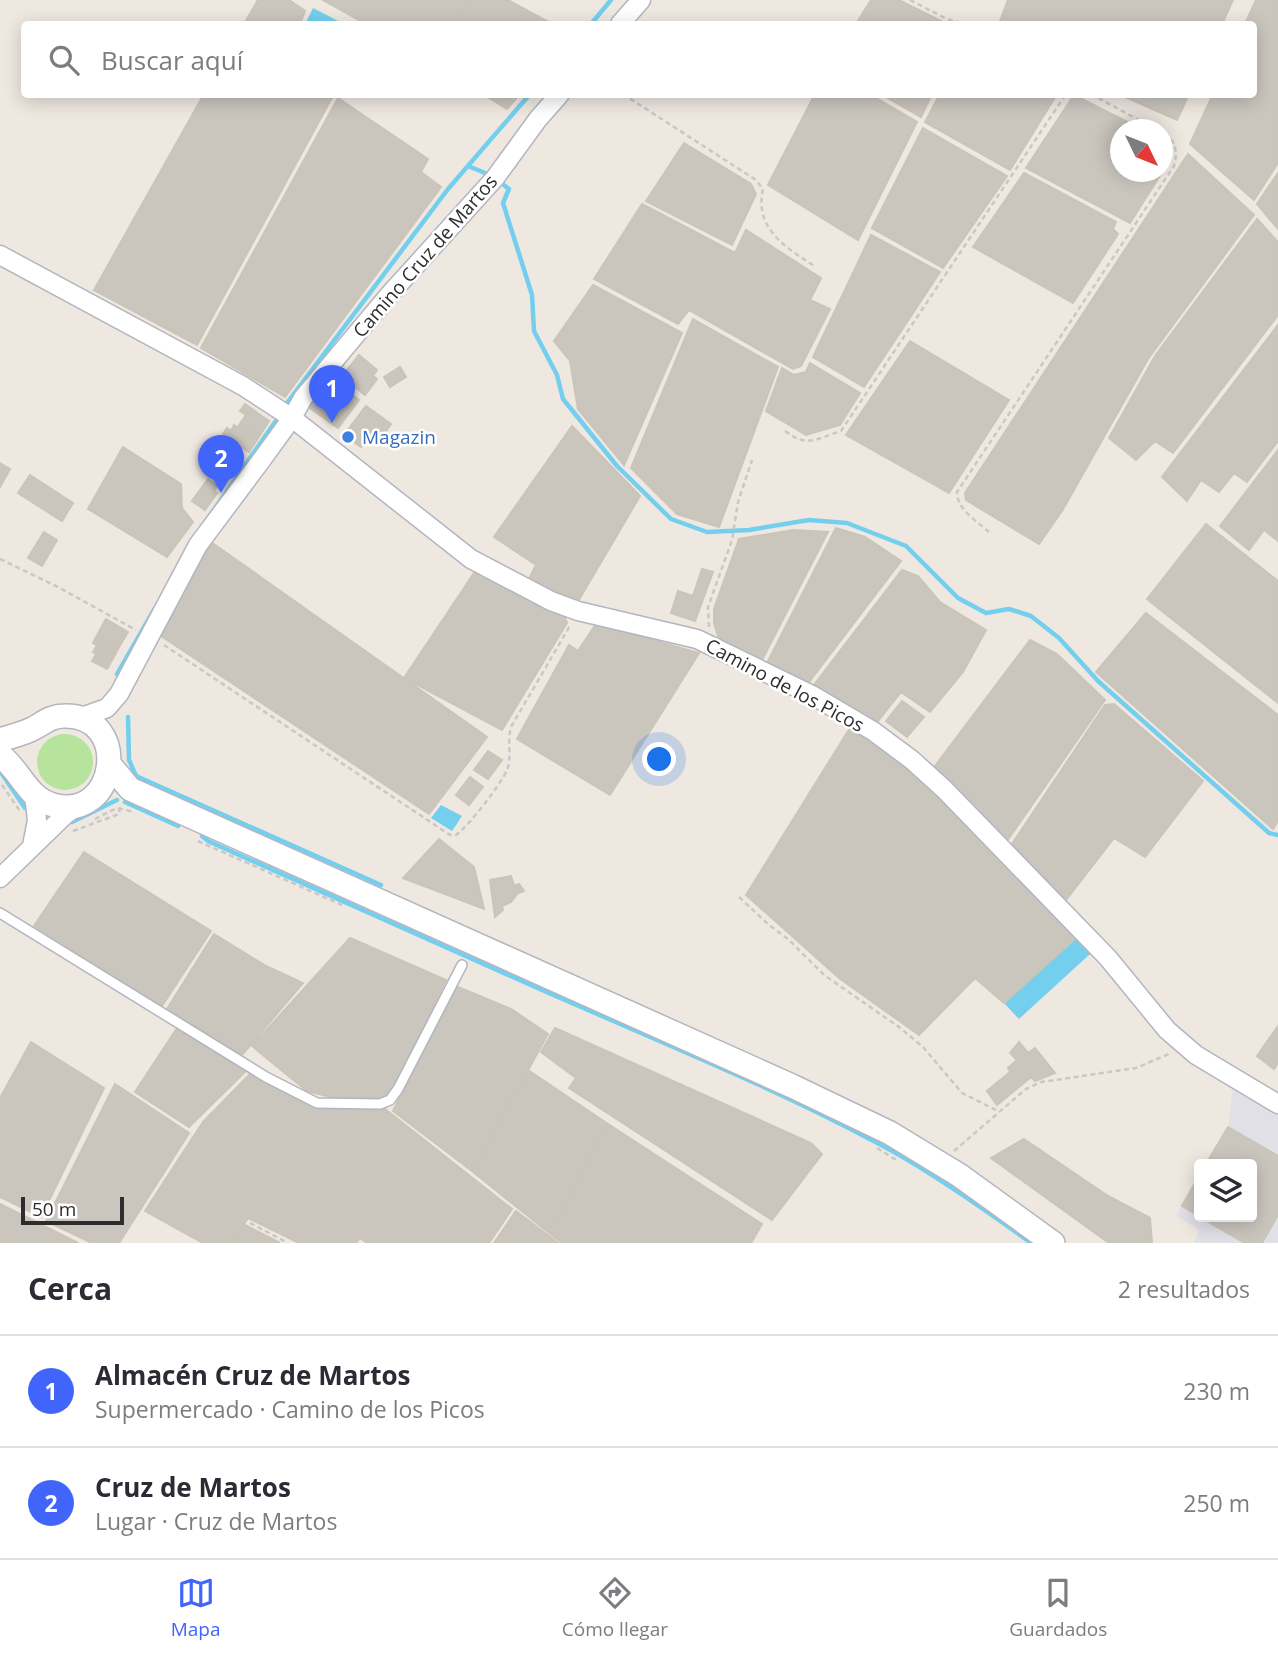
<!DOCTYPE html>
<html lang="es">
<head>
<meta charset="utf-8">
<style>
	body { margin:0; font-family:"Open Sans",sans-serif; background:#f7f7f7; color:#2b2b33 }
	.controls { position:absolute; right:21px; bottom:21px; display:grid; overflow:hidden; border-radius:7px; box-shadow:0 4px 18px #0003 }
	.controls button { width:63px; height:63px; display:grid; place-items:center; padding:0; border:0; border-bottom:2px solid #e1e1e2; background:#fff; color:#2b2b33; font:35px sans-serif }
	.compass { position:absolute; left:1110px; top:119px; width:63px; height:63px; border-radius:50%; background:#fff; box-shadow:0 4px 18px #0003; rotate:133deg }
	.scale { position:absolute; left:21px; bottom:18px; width:103px; box-sizing:border-box; padding-left:7px; border:4px solid #2d2d2d; border-top:0; font-size:19px; line-height:24px; white-space:nowrap; color:#2d2d2d; -webkit-text-stroke:5px #fff; paint-order:stroke }
	.you { position:absolute; left:660px; top:760px; width:24px; height:24px; margin:-18px; border:5px solid #fff; border-radius:50%; background:#1a73e8; box-shadow:0 0 0 10px #1a73e833 }
	.badge { display:grid; place-items:center; width:46px; height:46px; border-radius:50%; background:#4165fa; color:#fff; font-size:23px; font-weight:700 }
	.pin { position:absolute; translate:-50% -58px; filter:drop-shadow(0 2px 4px #0008) }
	.pin::after { content:''; position:absolute; top:37px; width:24px; height:21px; background:inherit; clip-path:polygon(0 0,100% 0,50% 100%) }
	.list { margin:0; padding:0; list-style:none }
	h2 { display:flex; justify-content:space-between; align-items:center; height:91px; margin:0; padding:0 28px; font-size:30px }
	h2 small { font-size:23px; font-weight:400; color:#7c7c81 }
	.list li { display:grid; grid-template-columns:46px 1fr auto; gap:21px; align-items:center; box-sizing:border-box; height:112px; padding:0 28px; border-top:2px solid #e1e1e2 }
	.list b { display:block; font-size:26px; white-space:nowrap }
	.list p { margin:0; font-size:23px; white-space:nowrap; color:#7c7c81 }
	.list em { font-size:23px; font-style:normal; color:#7c7c81 }
	.icon { flex:none; width:38px; height:38px; fill:none; stroke:currentColor; stroke-width:2; stroke-linecap:round; stroke-linejoin:round }
	.map { position:relative; flex:none; width:1278px; height:1243px; overflow:hidden }
	.search { position:absolute; background:#fff; box-shadow:0 4px 18px #0003; left:21px; right:21px; top:21px; height:77px; display:flex; align-items:center; gap:18px; box-sizing:border-box; padding:0 24px; border-radius:7px; color:#7c7c81; font-size:26px }
	.sheet { height:315px; background:#fff }
	nav { display:flex; justify-content:space-around; align-items:center; box-sizing:border-box; height:98px; border-top:2px solid #e1e1e2; background:#fff; font-size:19px; color:#7c7c81 }
	nav a { display:grid; justify-items:center; gap:4px }
	nav .on { color:#4165fa }
	.map>svg:first-child { display:block }
</style>
</head>
<body>
<div class="map">
<svg width="1278" height="1243" viewBox="0 0 1278 1243">
	<rect width="100%" height="100%" fill="#eee8e0"/>
	<path fill="#e2e0e7" d="M1233,1087l45,26v130h-82l-2,-1 5,-12 -23,-14 23,-40v41h53v-53h-46l22,-37z"/>
	<path fill="#b6e49d" d="M37 762a28 28 0 1 1 56 0a28 28 0 1 1-56 0Z"/>
	<path fill="#74cfef" d="M313,8l31,16h-39z
		M220,453l18,13 -15,18 -18,-12z
		M441,805l21,11 -10,15 -21,-13z
		M1076,938l14,16 -71,65 -15,-16z"/>
	<g fill="none" stroke-linecap="round" stroke-linejoin="round">
		<path stroke="#74cfef" stroke-width="4.5" d="M591,24l20,-24
			M468,166l22,9
			M500,182l9,7 -6,14 29,92 2,36 23,44 6,24 54,67 54,53 36,13 42,-2 60,-10 38,3 59,23 52,52 28,15 23,-4 22,7 28,22 39,43 171,152 9,2
			M284,407l164,-218 82,-95
			M199,531l81,-116
			M117,674l38,-66
			M128,717l1,43 7,16 245,109
			M0,771l25,37
			M125,802l53,24
			M72,822l45,-22
			M202,836l6,5c112,50 223,100 334,149 118,52 239,100 352,162 48,27 93,59 137,91"/>
	</g>
	<path fill="#cac6be" stroke="#cac4b9" stroke-width="2" d="M258,0h31l16,11 -5,13h-56z
		M323,0h145l-13,24h-89z
		M468,0h40l44,24h-97z
		M871,0h28l48,24h-91z
		M1008,0h225l-11,24h-223z
		M1256,0h22v163l-24,37 -64,-56 23,-50h41v-70h-9z
		M204,94h130l-137,251 -103,-55z
		M483,94h37l-13,15z
		M815,94h54l48,28 -59,118 -90,-55z
		M881,94h51l-11,23z
		M940,94h117l-47,76 -85,-48z
		M1128,94h61l-12,26 -50,-22z
		M1074,95l69,35h-23v42h42v-33l6,10v14l-38,60 -104,-55z
		M338,98l90,61 -7,13 20,15 -156,210 -84,-49z
		M923,128l84,48 -64,92 -71,-40z
		M684,143l67,41 5,10 -24,51 -86,-44z
		M1188,154l66,61 -106,144 -86,152 -23,33 -73,-44 -1,-7z
		M1024,173l92,49 -3,7 5,5 -45,69 -100,-56z
		M1278,173v56l-21,-25z
		M642,204l93,49 11,-23 75,48 -11,22 20,9 -29,57 -8,3 -104,-59 -11,14 -84,-45z
		M1257,219l21,23v73l-105,138 -18,-12 -19,19 -27,-22 46,-82z
		M871,235l69,37 -76,115 -51,-30z
		M593,285l89,48 -58,132 -46,-56 -8,-48 -16,-20z
		M693,319l85,48 -59,160 -42,-13 -46,-46z
		M1278,325v116l-31,41 -13,-9 -15,19 -18,-12 -14,21 -25,-24z
		M910,341l99,59 -60,93 -103,-58z
		M359,355l18,15 -4,6 4,3 -12,16 -23,-19z
		M810,363l50,30 -20,32 -34,10 -40,-24 16,-43 12,7 12,-3z
		M400,367l6,10 -16,10 -6,-10z
		M328,376l31,24 -21,28 -31,-22z
		M245,404l24,17 -9,14 -19,-13 5,-7 -6,-4z
		M366,406l25,18 -14,20 -5,-4 -3,3 -3,-2 -5,6 -17,-12z
		M241,422l19,13 -3,5 -19,-13z
		M234,425l23,15 -8,12 -26,-18 4,-6 4,3z
		M572,426l68,70 -63,107 -49,-22 8,-16 -42,-28z
		M123,447l58,37 1,24 11,14 -26,35 -79,-48z
		M1278,450v91l-14,-11 -15,20 -29,-24z
		M0,463l10,6 -10,18z
		M30,475l43,28 -11,18 -44,-28z
		M208,479l9,7 -3,6 3,1 -12,17 -13,-9z
		M1206,524l72,57v122l-131,-104z
		M836,528l29,9 36,24 -92,121 -43,-17z
		M793,530l35,2 -66,128 -42,-18 -6,-19v-14l25,-70z
		M44,532l13,8 -15,26 -14,-8z
		M211,542l276,195 -58,77 -268,-178z
		M702,569l11,3 -18,49 -24,-8 7,-22 15,5z
		M476,570l87,43 4,10 -65,107 -98,-52z
		M902,570l16,6 22,26 46,28 -23,42 -33,40 -29,-20 -26,33 -61,-40z
		M1146,613l132,102v106l-5,8 -177,-157z
		M106,619l22,13 -10,17 -22,-12z
		M596,624l103,29 -89,142 -93,-56 52,-94 9,6z
		M96,637l22,12 -3,6 -22,-12z
		M1030,640l27,14 48,46 -98,141 -72,-75z
		M97,645l18,10 -4,7 -18,-10z
		M96,654l15,8 -4,7 -15,-8z
		M902,701l22,16 -17,20 -21,-16z
		M1114,704l89,77 -58,76 -31,-19 -48,62 -54,-56 93,-139z
		M850,728l73,54 153,156 -72,65 -29,-25 -56,57 -80,-57 -93,-83z
		M488,751l14,9 -14,19 -14,-9z
		M470,777l13,10 -14,18 -13,-10z
		M439,839l35,28 10,42 -81,-31z
		M84,852l127,79 -49,75 -128,-80z
		M511,876l3,10 5,-2 5,7 -6,2 -7,9 -9,4 1,4 -8,7 -5,-37z
		M214,934l52,32 37,17 -61,72 -75,-46z
		M350,938l96,42 -50,104 -12,12 -6,1h-47l-24,-6 -55,-45z
		M458,987l53,22 37,25 -76,137 -79,-60z
		M1278,1026v37l-4,6 -17,-13z
		M177,1028l69,43 -57,56 -54,-35z
		M555,1028l256,115 11,11 -50,66 -203,-132 7,-10 -35,-26z
		M31,1042l73,46 -63,129 -41,-20v-99z
		M1019,1042l9,11 7,-5 20,25 -20,8 -4,-4 -34,28 -10,-14 23,-19 -2,-4 9,-8 -7,-7z
		M528,1070l80,54 -59,109 -77,-62z
		M249,1075l63,32 73,2 127,100 -23,34h-122l-7,-5 -4,5h-57l-51,-25 -17,25h-28l-58,-32 58,-89z
		M115,1084l74,49 -70,110h-27l-46,-22z
		M608,1124l154,100 -11,19h-189l-13,-10z
		M1228,1127l50,29v59l-16,28h-17l-45,-26h52v-53h-46z
		M1024,1139l84,57 42,22 2,25h-43l-118,-85z
		M1199,1176v40l-17,-10z
		M0,1204l78,39h-78z
		M516,1211l42,32h-64z
		M243,1224l37,19h-49z"/>
	<g fill="none" stroke-linecap="round" stroke-linejoin="round">
		<g stroke="#b3b6c0" stroke-width="12">
			<path id="lane" d="M0,913l266,164 51,26 63,1 10,-4 8,-11 64,-124"/>
		</g>
		<g stroke="#b3b6c0" stroke-width="21">
			<path id="street" d="M620,24l21,-24
				M0,255l243,131 49,32 179,141 80,42 27,10 119,28 115,56 61,36 39,29 32,29 164,169 59,72 29,25 82,49
				M79,718l28,-10 12,-14 79,-149 62,-83 32,-44 11,-20 86,-103 106,-117 43,-59 22,-25
				M32,846l5,-26 -3,-25
				M0,878l65,-63 14,-10"/>
		</g>
		<g stroke="#b3b6c0" stroke-width="26">
			<path id="secondary" d="M0,740c10,-3 21,-6 30,-10 13,-6 20,-14 34,-14 68,-2 54,107 -11,89 -26,-7 -32,-34 -53,-50
				M110,765l20,24 662,297 98,47 69,42 94,68"/>
		</g>
		<path stroke="#c8c8c8" stroke-width="2.5" stroke-dasharray="5 3.5" stroke-linecap="butt" d="M910,0l37,19 18,5
			M623,94l133,86 7,9c-9,40 23,59 53,78
			M1091,94l66,36
			M785,431c22,17 31,8 56,0l225,-337
			M989,532c-12,-11 -32,-22 -32,-40l217,-326c4,-14 2,-26 -12,-33
			M0,559l56,27 80,44
			M709,627l-1,-20 24,-67 6,-38 14,-42
			M164,645l286,190h6c12,-8 45,-51 51,-65 5,-12 0,-29 4,-43l60,-103
			M2,785l18,26
			M95,819l22,-11 17,4
			M73,831l46,-17 1,-7
			M198,841l144,64
			M739,897l30,28 19,14 36,36 75,52 24,20 39,46 36,18
			M877,1148l21,13
			M954,1151l72,-62 15,-7 95,-14 35,-15
			M250,1223l38,20"/>
		<use href="#lane" stroke="#fff" stroke-width="9"/>
		<use href="#street" stroke="#fff" stroke-width="18"/>
		<use href="#secondary" stroke="#fff" stroke-width="23"/>
	</g>
	<circle fill="#3f7fe0" stroke="#fff" stroke-width="2.5" cx="348" cy="437" r="7"/>
	<g text-anchor="middle" dominant-baseline="central" stroke-width="5" stroke-linejoin="round" paint-order="stroke">
		<g font-size="19" fill="#2d2d2d" stroke="#fff">
			<text transform="translate(425 256) rotate(-49)">Camino Cruz de Martos</text>
			<text transform="translate(785 685) rotate(28)">Camino de los Picos</text>
		</g>
		<g font-size="19" fill="#366cbe" stroke="#fff" text-anchor="start">
			<text x="362" y="437">Magazin</text>
		</g>
	</g>
</svg>
<div class="controls">
<button><svg class="icon" aria-label="layers" viewBox="0 0 24 24"><path d="M12 4l9 5-9 5-9-5zM3 14l9 5 9-5"/></svg></button>
</div>
<svg class="compass" viewBox="-18 -18 36 36"><path d="M0-13l5 13h-10z" fill="#e53935"/><path d="M0 13l5-13h-10z" fill="#7c7c81"/></svg>
<div class="scale">50 m</div>
<div class="you"></div>
<div class="pin badge" style="left:332px;top:423px">1</div>
<div class="pin badge" style="left:221px;top:493px">2</div>
<div class="search"><svg class="icon" aria-label="search" viewBox="0 0 24 24"><circle cx="10" cy="10" r="6"/><path d="M15 15l6 6"/></svg>Buscar aquí</div>
</div>
<section class="sheet">
<h2>Cerca<small>2 resultados</small></h2>
<ul class="list">
<li><span class="badge">1</span><div><b>Almacén Cruz de Martos</b><p>Supermercado · Camino de los Picos</p></div><em>230 m</em></li>
<li><span class="badge">2</span><div><b>Cruz de Martos</b><p>Lugar · Cruz de Martos</p></div><em>250 m</em></li>
</ul>
</section>
<nav>
<a class="on"><svg class="icon" aria-label="map" viewBox="0 0 24 24"><path d="M3 6l6-2 6 2 6-2v14l-6 2-6-2-6 2zM9 4v14M15 6v14"/></svg>Mapa</a>
<a><svg class="icon" aria-label="directions" viewBox="0 0 24 24"><path d="M12 3l9 9-9 9-9-9zM9 14v-3h6M13 9l2 2-2 2"/></svg>Cómo llegar</a>
<a><svg class="icon" aria-label="saved" viewBox="0 0 24 24"><path d="M7 4h10v16l-5-4-5 4z"/></svg>Guardados</a>
</nav>
</body>
</html>
